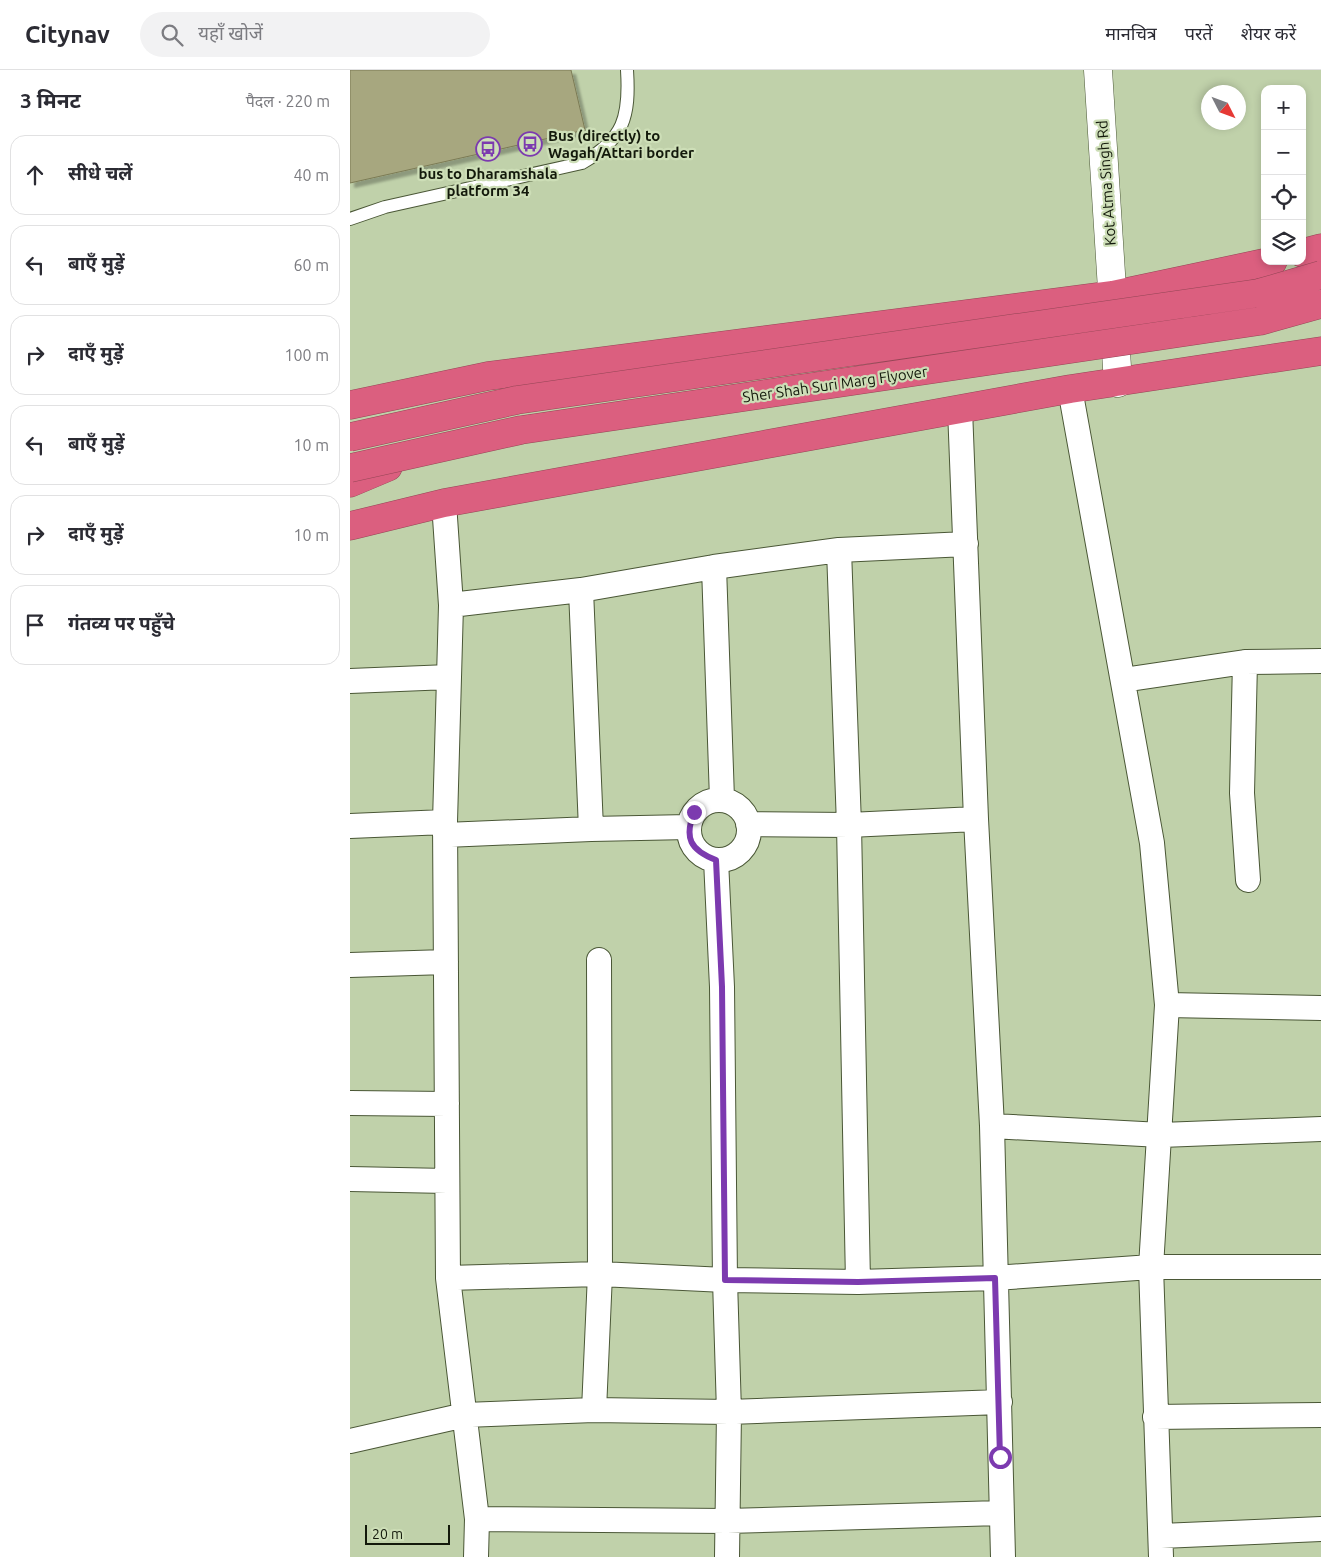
<!DOCTYPE html>
<html lang="hi">
<head>
<meta charset="utf-8">
<style>
	body { margin:0; font-family:Ubuntu,"Noto Sans Devanagari",sans-serif; background:#f2f2f3; color:#2b2b33 }
	.controls { position:absolute; right:15px; top:15px; display:grid; overflow:hidden; border-radius:10px; box-shadow:0 2px 8px #0003 }
	.controls button { width:45px; height:45px; display:grid; place-items:center; padding:0; border:0; border-bottom:1px solid #e1e1e2; background:#fff; color:#2b2b33; font:25px sans-serif }
	.compass { position:absolute; left:851px; top:15px; width:45px; height:45px; border-radius:50%; background:#fff; box-shadow:0 2px 8px #0003; rotate:132deg }
	.scale { position:absolute; left:15px; bottom:12px; width:85px; box-sizing:border-box; padding-left:5px; border:2px solid #13190b; border-top:0; font-size:14px; line-height:18px; white-space:nowrap; color:#13190b; -webkit-text-stroke:4px #cddeb7; paint-order:stroke }
	.stop { position:absolute; width:15px; height:15px; margin:-11px; border:4px solid #7c3aaf; border-radius:50%; background:#fff }
	.stop.end { background:#7c3aaf; border-color:#fff; box-shadow:0 1px 5px #0008 }
	.list { margin:0; padding:0; list-style:none }
	h2 { display:flex; justify-content:space-between; align-items:center; height:65px; margin:0; padding:0 20px; font-size:21px }
	h2 small { font-size:16px; font-weight:400; color:#7c7c81 }
	.list li { display:grid; grid-template-columns:32px 1fr auto; gap:15px; align-items:center; box-sizing:border-box; height:80px; margin:0 10px 10px; padding:0 10px; border:1px solid #e1e1e2; border-radius:15px }
	.list b { display:block; font-size:19px; white-space:nowrap }
	.list em { font-size:16px; font-style:normal; color:#7c7c81 }
	.icon { flex:none; width:28px; height:28px; fill:none; stroke:currentColor; stroke-width:2; stroke-linecap:round; stroke-linejoin:round }
	.map { position:relative; flex:none; width:971px; height:1487px; overflow:hidden }
	header { display:flex; align-items:center; gap:30px; box-sizing:border-box; height:70px; padding:0 25px; background:#fff; border-bottom:1px solid #e1e1e2 }
	header strong { font-size:24px }
	nav { display:flex; gap:28px; margin-inline-start:auto; font-size:18px }
	.search { width:350px; height:45px; background:#f2f2f3; display:flex; align-items:center; gap:12px; box-sizing:border-box; padding:0 18px; border-radius:28px; color:#7c7c81; font-size:19px }
	main { display:flex }
	aside { flex:1; background:#fff }
	.map>svg:first-child { display:block }
</style>
</head>
<body>
<header>
<strong>Citynav</strong>
<div class="search"><svg class="icon" aria-label="search" viewBox="0 0 24 24"><circle cx="10" cy="10" r="6"/><path d="M15 15l6 6"/></svg>यहाँ खोजें</div>
<nav><a>मानचित्र</a><a>परतें</a><a>शेयर करें</a></nav>
</header>
<main>
<aside>
<h2>3 मिनट<small>पैदल · 220 m</small></h2>
<ul class="list">
<li><svg class="icon" aria-label="ahead" viewBox="0 0 24 24"><path d="M12 20V5M6 11l6-6 6 6"/></svg><div><b>सीधे चलें</b></div><em>40 m</em></li>
<li><svg class="icon" aria-label="left" viewBox="0 0 24 24"><path d="M17 20v-9H6M10 6l-5 5 5 5"/></svg><div><b>बाएँ मुड़ें</b></div><em>60 m</em></li>
<li><svg class="icon" aria-label="right" viewBox="0 0 24 24"><path d="M7 20v-9h11M14 6l5 5-5 5"/></svg><div><b>दाएँ मुड़ें</b></div><em>100 m</em></li>
<li><svg class="icon" aria-label="left" viewBox="0 0 24 24"><path d="M17 20v-9H6M10 6l-5 5 5 5"/></svg><div><b>बाएँ मुड़ें</b></div><em>10 m</em></li>
<li><svg class="icon" aria-label="right" viewBox="0 0 24 24"><path d="M7 20v-9h11M14 6l5 5-5 5"/></svg><div><b>दाएँ मुड़ें</b></div><em>10 m</em></li>
<li><svg class="icon" aria-label="arrive" viewBox="0 0 24 24"><path d="M6 21V4h12l-3 4 3 4H6"/></svg><div><b>गंतव्य पर पहुँचे</b></div></li>
</ul>
</aside>
<div class="map">
<svg width="971" height="1487" viewBox="0 0 971 1487">
	<defs>
		<filter id="shadow"><feDropShadow dx="4.5" dy="4.5" stdDeviation="1" flood-color="#0004"/></filter>
	</defs>
	<rect width="100%" height="100%" fill="#c0d1aa"/>
	<path fill="#a7a77f" stroke="#7c7b55" filter="url(#shadow)" d="M0,0h221l14,60 -235,53z"/>
	<g fill="none" stroke-linecap="round" stroke-linejoin="round">
		<g stroke="#4a5736" stroke-width="14">
			<path id="lane" d="M0,149l35,-12 197,-44c42,-24 48,-46 45,-93"/>
		</g>
		<g stroke="#4a5736" stroke-width="26">
			<path id="street" d="M720,319l82,454 15,162 -16,262 10,290
				M610,339l16,410 16,307 11,431
				M94,433l7,102 -6,217 3,456 152,-4 125,6 133,2 137,-4 156,-11h170
				M489,480l10,275 9,457
				M364,497l8,232
				M231,520l10,239 98,-2
				M101,535l130,-15 133,-23 125,-17 127,-6
				M773,610l122,-18
				M0,611l99,-4
				M339 760a30 30 0 1 1 60 0a30 30 0 1 1-60 0Z
				M398,754l101,1 127,-6
				M0,756l95,-4
				M95,765l146,-6
				M366,790l6,127 3,293 4,132 -2,145
				M898,810l-6,-87 3,-131 76,-1
				M0,895l96,-3
				M817,935l154,3
				M0,1033l97,1
				M642,1056l169,9 160,-6
				M0,1109l97,2
				M98,1208l29,241 -1,38
				M244,1340l6,-136 -1,-314
				M805,1347l166,-2
				M0,1371l115,-26 129,-5 135,2 271,-10
				M127,1449l250,2 273,-8
				M811,1466l160,-7"/>
		</g>
		<g stroke="#4a5736" stroke-width="29">
			<path id="secondary" d="M748,0l20,313"/>
		</g>
		<g stroke="#954656" stroke-width="29">
			<path id="highway" d="M952,183l19,-5
				M0,335l138,-29 625,-81 160,-34
				M0,413l38,-16
				M0,456l94,-23 626,-114 251,-38"/>
		</g>
		<use href="#lane" stroke="#fff" stroke-width="12"/>
		<use href="#street" stroke="#fff" stroke-width="24"/>
		<use href="#secondary" stroke="#fff" stroke-width="28"/>
		<use href="#highway" stroke="#db5f7f" stroke-width="28"/>
		<g stroke="#954656" stroke-width="29" stroke-linecap="butt">
			<path id="highway-bridge" d="M0,367l167,-37 742,-107 62,-18
				M0,398l171,-38 739,-109 61,-17"/>
		</g>
		<use href="#highway-bridge" stroke="#db5f7f" stroke-width="28"/>
	</g>
	<g fill="none" stroke-linecap="round" stroke-linejoin="round">
		<path stroke="#7c3aaf" stroke-width="6" d="M344,742c-10,26 -4,38 22,48l6,127 3,293 133,2 137,-4 5,179"/>
	</g>
	<defs>
		<g id="bus-ring" transform="scale(1.25)"><circle r="9.5" fill="#cddeb7" stroke="#7c3aaf" stroke-width="1.5"/><path d="M-5-6H5V4H4V6H2V4H-2V6H-4V4H-5ZM-3.5-4V0h7V-4ZM-3.5 1.2v1.5H-2V1.2ZM2 1.2v1.5H3.5V1.2Z" fill="#7c3aaf"/></g>
	</defs>
	<g fill-rule="evenodd">
		<use href="#bus-ring" x="180" y="74"/>
		<use href="#bus-ring" x="138" y="79"/>
	</g>
	<g text-anchor="middle" dominant-baseline="central" stroke-width="4.5" stroke-linejoin="round" paint-order="stroke">
		<g font-size="15" font-weight="bold" fill="#13190b" stroke="#cddeb7" text-anchor="start">
			<text x="198" y="65">Bus (directly) to<tspan x="198" dy="17">Wagah/Attari border</tspan></text>
			<text x="138" y="103" text-anchor="middle">bus to Dharamshala<tspan x="138" dy="17">platform 34</tspan></text>
		</g>
		<g font-size="15" fill="#13190b" stroke="#cddeb7">
			<text transform="translate(756 113) rotate(-94)">Kot Atma Singh Rd</text>
			<text transform="translate(485 314) rotate(-8)">Sher Shah Suri Marg Flyover</text>
		</g>
	</g>
</svg>
<div class="controls">
<button>+</button>
<button>−</button>
<button><svg class="icon" aria-label="locate" viewBox="0 0 24 24"><circle cx="12" cy="12" r="6"/><path d="M12 2v4M12 18v4M2 12h4M18 12h4"/></svg></button>
<button><svg class="icon" aria-label="layers" viewBox="0 0 24 24"><path d="M12 4l9 5-9 5-9-5zM3 14l9 5 9-5"/></svg></button>
</div>
<svg class="compass" viewBox="-18 -18 36 36"><path d="M0-13l5 13h-10z" fill="#e53935"/><path d="M0 13l5-13h-10z" fill="#7c7c81"/></svg>
<div class="scale">20 m</div>
<div class="stop" style="left:650px;top:1387px"></div>
<div class="stop end" style="left:344px;top:742px"></div>
</div>
</main>
</body>
</html>
